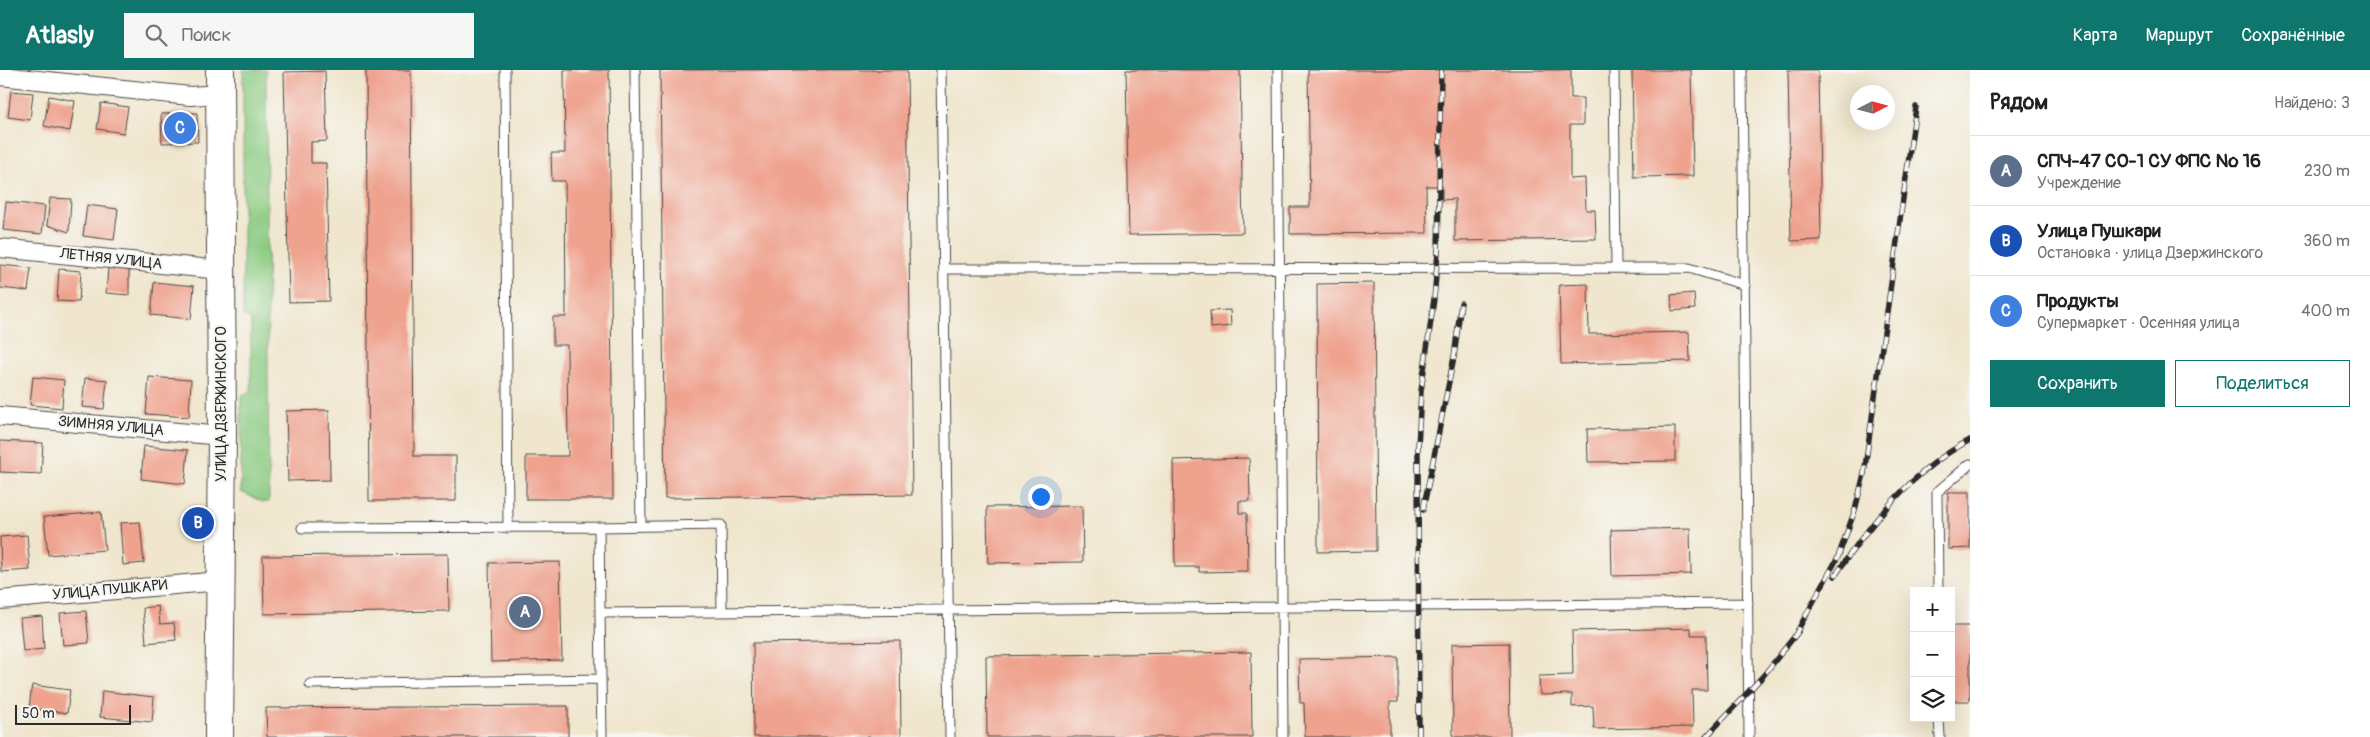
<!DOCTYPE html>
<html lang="ru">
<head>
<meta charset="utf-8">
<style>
	body { margin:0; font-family:Pangolin,sans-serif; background:#f6f6f6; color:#202124 }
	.controls { position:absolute; right:15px; bottom:15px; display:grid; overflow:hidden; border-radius:0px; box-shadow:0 5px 20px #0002 }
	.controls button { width:45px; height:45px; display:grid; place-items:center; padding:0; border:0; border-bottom:1px solid #e0e0e0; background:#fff; color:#202124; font:25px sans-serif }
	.compass { position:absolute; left:1850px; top:15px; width:45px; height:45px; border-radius:50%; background:#fff; box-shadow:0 5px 20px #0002; rotate:84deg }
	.scale { position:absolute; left:15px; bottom:12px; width:116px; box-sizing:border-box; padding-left:5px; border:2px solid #2b2b2b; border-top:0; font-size:14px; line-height:18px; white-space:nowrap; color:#2b2b2b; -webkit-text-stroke:4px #f6f6f2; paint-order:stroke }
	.you { position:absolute; left:1040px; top:426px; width:18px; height:18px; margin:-12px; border:4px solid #fff; border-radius:50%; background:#1a73e8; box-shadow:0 0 0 8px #1a73e833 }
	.badge { display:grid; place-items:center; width:32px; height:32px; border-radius:50%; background:#0f766e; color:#fff; font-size:16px; font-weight:700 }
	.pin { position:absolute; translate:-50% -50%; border:2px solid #fff; box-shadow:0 1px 5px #0006 }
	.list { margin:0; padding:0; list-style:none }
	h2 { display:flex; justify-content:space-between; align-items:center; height:65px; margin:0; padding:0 20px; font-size:21px }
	h2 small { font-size:16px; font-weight:400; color:#757577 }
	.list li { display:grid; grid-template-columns:32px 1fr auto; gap:15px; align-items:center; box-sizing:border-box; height:70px; padding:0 20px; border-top:1px solid #e0e0e0 }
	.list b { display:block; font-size:19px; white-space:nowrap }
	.list p { margin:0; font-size:16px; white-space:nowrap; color:#757577 }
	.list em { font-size:16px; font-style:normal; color:#757577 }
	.actions { display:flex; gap:10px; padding:15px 20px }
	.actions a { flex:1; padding:11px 0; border:1px solid #0f766e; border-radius:0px; text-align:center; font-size:18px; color:#0f766e }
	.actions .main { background:#0f766e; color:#fff }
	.icon { flex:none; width:28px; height:28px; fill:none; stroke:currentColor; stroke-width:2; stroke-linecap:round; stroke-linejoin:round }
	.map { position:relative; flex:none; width:1970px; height:667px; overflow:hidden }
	header { display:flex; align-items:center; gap:30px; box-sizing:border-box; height:70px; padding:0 25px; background:#0f766e; color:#fff }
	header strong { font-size:24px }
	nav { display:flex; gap:28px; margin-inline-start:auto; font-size:18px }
	.search { width:350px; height:45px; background:#f6f6f6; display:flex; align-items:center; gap:12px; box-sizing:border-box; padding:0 18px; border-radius:0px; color:#757577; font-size:19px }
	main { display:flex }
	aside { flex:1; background:#fff }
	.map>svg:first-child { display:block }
</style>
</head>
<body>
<header>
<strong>Atlasly</strong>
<div class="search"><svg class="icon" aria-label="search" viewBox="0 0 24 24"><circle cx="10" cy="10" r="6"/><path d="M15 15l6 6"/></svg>Поиск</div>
<nav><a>Карта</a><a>Маршрут</a><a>Сохранённые</a></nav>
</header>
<main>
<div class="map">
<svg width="1970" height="667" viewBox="0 0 1970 667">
	<rect width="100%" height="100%" fill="#f6f6f2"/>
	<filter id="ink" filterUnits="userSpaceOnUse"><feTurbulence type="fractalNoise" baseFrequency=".02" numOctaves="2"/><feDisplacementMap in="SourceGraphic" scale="10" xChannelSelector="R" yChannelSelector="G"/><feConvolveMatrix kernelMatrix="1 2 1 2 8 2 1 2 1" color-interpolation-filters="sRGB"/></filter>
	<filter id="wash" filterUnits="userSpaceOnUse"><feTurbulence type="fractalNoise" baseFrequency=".0096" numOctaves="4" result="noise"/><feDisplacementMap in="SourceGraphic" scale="20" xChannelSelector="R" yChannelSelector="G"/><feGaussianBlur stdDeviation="1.12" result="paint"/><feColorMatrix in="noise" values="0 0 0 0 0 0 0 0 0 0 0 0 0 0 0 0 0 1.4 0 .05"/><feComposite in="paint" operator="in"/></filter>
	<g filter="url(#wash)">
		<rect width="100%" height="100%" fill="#f0e6ce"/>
		<path fill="#8bca81" stroke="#5b7a56" d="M243,0h23l3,432h-6l-22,-10v-94l2,-4 8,-1v-73l-8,-5z"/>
		<g id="blocks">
			<path fill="#efa28e" d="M366,0h45l3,386h42v45h-87z
				M564,0h45l4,429h-87v-43h42l-1,-111h-14v-28h13l-1,-136h-13l-1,-28h14z
				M660,0h247l5,425 -247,3z
				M1126,0h114l3,163 -114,2z
				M1308,0h263v28h12v27h-13v54l15,-1 1,32h9l1,29 -141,2v-42l-13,1v-14h-16l1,47 -137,1v-27h20z
				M1632,0h59l2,106 -59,1z
				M1788,0h30l3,170 -30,1z
				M325,1l2,70 -16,1v21h15l3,138 -40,1 -5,-230z
				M11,21l22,2 -3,27 -22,-3z
				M49,26l26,5 -5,30 -26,-5z
				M101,33l27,4 -4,26 -27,-4z
				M197,43l1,29 -36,1 -1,-29z
				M50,128l21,1 -2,33 -22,-7z
				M6,132l39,4 -3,28 -39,-4z
				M87,135l31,4 -4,31 -31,-4z
				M0,195l31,3 -3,23 -28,-3z
				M108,198l21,2v25l-23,-2z
				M59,199l22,2 -2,31 -22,-1z
				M154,212l40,4 -3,33 -40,-4z
				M1374,213l2,268 -58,1 -1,-268z
				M1588,214l1,50 100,-2 1,29 -129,3 -2,-79z
				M1694,223l1,16 -23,2 -1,-16z
				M1230,240l1,16 -20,2 -1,-17z
				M33,307l31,3 -2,28 -32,-3z
				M149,307l42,3 -2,37 -43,-3z
				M85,308l22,2 -3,29 -22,-2z
				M329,340l1,70 -42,1 -2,-70z
				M1675,357v34l-87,1 -1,-33z
				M0,371l43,2 -2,31 -41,-2z
				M144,376l44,4 -3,34 -44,-5z
				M1249,388l1,43h-11v12h8l1,58 -49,1v-5h-24l-2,-107z
				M1948,422h22v56l-22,1z
				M1082,436l1,56 -95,1 -1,-56z
				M101,442l4,38 -57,5 -4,-38z
				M140,452l4,41 -21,2 -3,-42z
				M1690,458l1,46 -79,2 -1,-46z
				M27,465l3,35 -29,2 -1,-35z
				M448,484l1,57 -185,3 -1,-58z
				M560,492l2,98 -71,2 -2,-99z
				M158,536l2,18 14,-1 2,17 -30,3 -3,-35z
				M86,541l3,32 -26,2 -3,-32z
				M42,546l2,33 -21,2 -3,-33z
				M1951,556h19v75h-19z
				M1691,558v7h15l1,55h-15l1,37 -99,2 -1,-23 -21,1v-13l-32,1 -1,-19 34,-1 -1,-44z
				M900,571l1,96h-147l-1,-94z
				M1509,573l1,94h-57l-1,-93z
				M1251,582l1,85h-265l-1,-81z
				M1398,587v45h-8v35h-85l-1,-34h-4l-1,-44z
				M32,615l38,5 -3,23 -38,-5z
				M102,621l52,6 -2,25 -52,-5z
				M568,636v31h-301l-1,-29z"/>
		</g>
	</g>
	<g filter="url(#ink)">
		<use href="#blocks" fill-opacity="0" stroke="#494743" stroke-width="1"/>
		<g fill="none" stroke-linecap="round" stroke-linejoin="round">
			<g stroke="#494743" stroke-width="11">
				<path id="service" d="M505,0l3,458
					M635,0l6,456
					M941,0l9,667
					M1278,0l5,667
					M1614,0l2,198
					M1742,0l7,667
					M944,199l745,-1 56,17
					M599,457l122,-2 1,87
					M302,458l297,-1 1,86 1148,-10
					M1938,521l-1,-99 33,-28
					M600,543l2,124
					M310,614l291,-5
					M1939,648l1,19"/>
			</g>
			<g stroke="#494743" stroke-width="20">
				<path id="minor" d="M0,6l190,20 30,-2
					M0,178l221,22
					M0,346l222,20
					M0,530l221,-19"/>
			</g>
			<g stroke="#494743" stroke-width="30">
				<path id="trunk" d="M219,667l3,-301 -2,-366"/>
			</g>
			<use href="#service" stroke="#fff" stroke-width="9"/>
			<use href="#minor" stroke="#fff" stroke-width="18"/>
			<use href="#trunk" stroke="#fff" stroke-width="28"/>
			<g stroke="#2b2b2b" stroke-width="5.5">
				<path id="rail" d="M1423,440l31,-153 7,-54
					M1835,506c35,-53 78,-106 135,-136
					M1794,567l44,-80 17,-47 9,-36 52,-367
					M1419,667l-1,-290 3,-56 13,-92 4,-47 3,-182
					M1706,667l57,-61 35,-44"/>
			</g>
			<use href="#rail" stroke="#f6f6f2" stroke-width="4" stroke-dasharray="11" stroke-linecap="butt"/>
		</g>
	</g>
	<g text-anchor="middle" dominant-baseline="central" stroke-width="4.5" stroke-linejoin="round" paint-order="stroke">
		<g font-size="15" fill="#2b2b2b" stroke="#f6f6f2">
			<text transform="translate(111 189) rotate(6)">ЛЕТНЯЯ УЛИЦА</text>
			<text transform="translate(221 334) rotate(-90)">УЛИЦА ДЗЕРЖИНСКОГО</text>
			<text transform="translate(111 356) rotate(5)">ЗИМНЯЯ УЛИЦА</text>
			<text transform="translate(110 520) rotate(-5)">УЛИЦА ПУШКАРИ</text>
		</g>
	</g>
</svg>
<div class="controls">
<button>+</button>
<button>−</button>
<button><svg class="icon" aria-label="layers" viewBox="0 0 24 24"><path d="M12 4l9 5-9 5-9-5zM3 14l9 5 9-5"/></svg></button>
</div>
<svg class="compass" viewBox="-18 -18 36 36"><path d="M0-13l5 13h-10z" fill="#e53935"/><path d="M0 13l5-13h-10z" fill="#757577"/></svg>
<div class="scale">50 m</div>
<div class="you"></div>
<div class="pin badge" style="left:525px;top:542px;background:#5c6f8a">A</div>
<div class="pin badge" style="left:198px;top:453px;background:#1a4fb4">B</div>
<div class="pin badge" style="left:180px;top:58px;background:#3f7fe0">C</div>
</div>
<aside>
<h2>Рядом<small>Найдено: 3</small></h2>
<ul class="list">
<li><span class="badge" style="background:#5c6f8a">A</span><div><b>СПЧ-47 СО-1 СУ ФПС № 16</b><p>Учреждение</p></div><em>230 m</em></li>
<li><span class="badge" style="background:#1a4fb4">B</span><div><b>Улица Пушкари</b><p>Остановка · улица Дзержинского</p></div><em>360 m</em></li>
<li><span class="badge" style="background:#3f7fe0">C</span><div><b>Продукты</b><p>Супермаркет · Осенняя улица</p></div><em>400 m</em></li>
</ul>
<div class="actions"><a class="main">Сохранить</a><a>Поделиться</a></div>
</aside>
</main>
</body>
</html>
